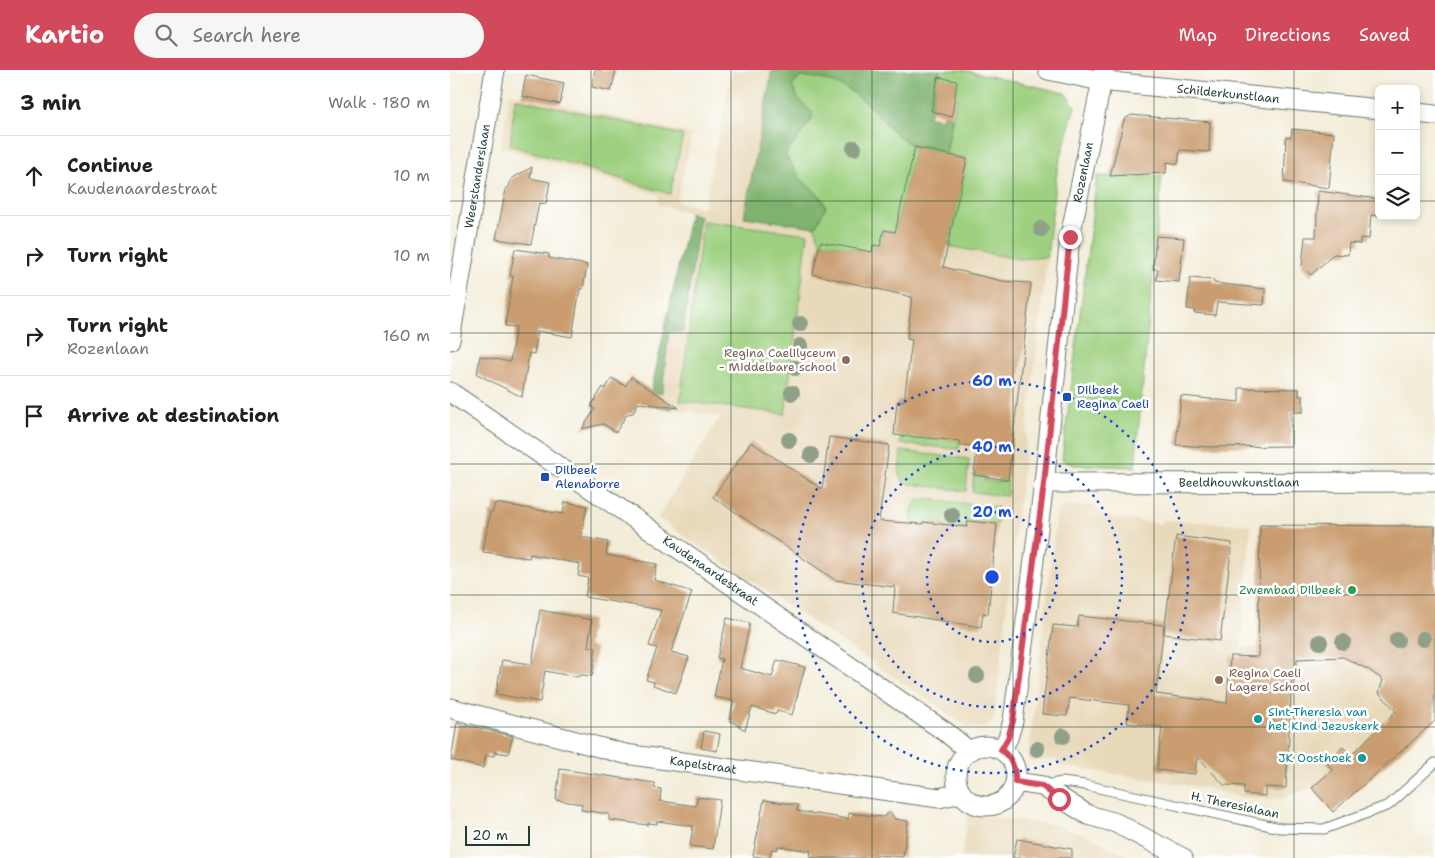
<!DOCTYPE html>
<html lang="en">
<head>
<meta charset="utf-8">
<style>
	body { margin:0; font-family:"Shantell Sans",sans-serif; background:#f6f6f6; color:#202124 }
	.controls { position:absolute; right:15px; top:15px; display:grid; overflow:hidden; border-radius:8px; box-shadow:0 2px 8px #0003 }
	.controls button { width:45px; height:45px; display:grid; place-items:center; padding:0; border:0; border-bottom:1px solid #e0e0e0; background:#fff; color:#202124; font:25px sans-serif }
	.scale { position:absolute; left:15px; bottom:12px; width:65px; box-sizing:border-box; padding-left:5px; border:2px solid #1f3d34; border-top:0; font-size:14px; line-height:18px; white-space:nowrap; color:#1f3d34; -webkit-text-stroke:4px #fff; paint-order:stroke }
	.stop { position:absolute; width:15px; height:15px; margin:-11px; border:4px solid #d1495b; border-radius:50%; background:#fff }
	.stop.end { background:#d1495b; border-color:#fff; box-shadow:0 1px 5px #0008 }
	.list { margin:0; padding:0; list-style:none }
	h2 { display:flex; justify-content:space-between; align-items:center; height:65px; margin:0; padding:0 20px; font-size:21px }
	h2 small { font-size:16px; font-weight:400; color:#757577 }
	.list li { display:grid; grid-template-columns:32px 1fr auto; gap:15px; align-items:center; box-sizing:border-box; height:80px; padding:0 20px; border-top:1px solid #e0e0e0 }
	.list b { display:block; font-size:19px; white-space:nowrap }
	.list p { margin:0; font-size:16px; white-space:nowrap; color:#757577 }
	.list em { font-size:16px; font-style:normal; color:#757577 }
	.icon { flex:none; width:28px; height:28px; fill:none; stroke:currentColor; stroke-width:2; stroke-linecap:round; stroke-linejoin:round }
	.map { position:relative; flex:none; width:985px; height:788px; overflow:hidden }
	header { display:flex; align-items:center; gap:30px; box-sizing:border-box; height:70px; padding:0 25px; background:#d1495b; color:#fff }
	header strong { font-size:24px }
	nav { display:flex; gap:28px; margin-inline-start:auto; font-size:18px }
	.search { width:350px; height:45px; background:#f6f6f6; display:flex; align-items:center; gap:12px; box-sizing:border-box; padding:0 18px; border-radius:28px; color:#757577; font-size:19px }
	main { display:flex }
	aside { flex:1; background:#fff }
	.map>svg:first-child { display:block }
</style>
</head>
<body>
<header>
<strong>Kartio</strong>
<div class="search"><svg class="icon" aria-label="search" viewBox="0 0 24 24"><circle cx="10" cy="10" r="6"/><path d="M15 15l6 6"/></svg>Search here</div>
<nav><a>Map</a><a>Directions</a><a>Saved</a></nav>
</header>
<main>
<aside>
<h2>3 min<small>Walk · 180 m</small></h2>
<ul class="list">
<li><svg class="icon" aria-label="ahead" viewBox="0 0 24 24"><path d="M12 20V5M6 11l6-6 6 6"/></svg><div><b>Continue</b><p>Kaudenaardestraat</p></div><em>10 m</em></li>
<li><svg class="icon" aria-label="right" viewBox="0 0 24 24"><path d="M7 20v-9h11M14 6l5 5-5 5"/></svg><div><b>Turn right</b></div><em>10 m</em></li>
<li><svg class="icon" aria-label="right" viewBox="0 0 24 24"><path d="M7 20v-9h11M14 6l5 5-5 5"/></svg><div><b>Turn right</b><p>Rozenlaan</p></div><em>160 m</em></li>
<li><svg class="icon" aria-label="arrive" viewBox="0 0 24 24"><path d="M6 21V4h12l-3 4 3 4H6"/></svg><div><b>Arrive at destination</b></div></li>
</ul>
</aside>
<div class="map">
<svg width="985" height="788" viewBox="0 0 985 788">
	<rect width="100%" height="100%" fill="#fff"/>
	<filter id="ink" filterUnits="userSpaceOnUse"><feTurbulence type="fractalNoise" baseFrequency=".02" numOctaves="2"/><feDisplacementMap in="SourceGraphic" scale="10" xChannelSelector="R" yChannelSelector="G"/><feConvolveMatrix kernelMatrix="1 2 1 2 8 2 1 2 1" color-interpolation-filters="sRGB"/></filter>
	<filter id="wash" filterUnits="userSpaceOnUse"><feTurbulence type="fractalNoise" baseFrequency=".0096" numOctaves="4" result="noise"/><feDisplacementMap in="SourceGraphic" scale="20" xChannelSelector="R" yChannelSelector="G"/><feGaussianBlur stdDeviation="1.12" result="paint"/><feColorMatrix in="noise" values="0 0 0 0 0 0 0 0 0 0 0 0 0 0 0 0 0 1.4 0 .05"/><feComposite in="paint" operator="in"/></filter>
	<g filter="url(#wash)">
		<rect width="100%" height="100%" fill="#f3ecd8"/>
		<path fill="#e8d9ba" d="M283,0h231l101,23 10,13 -18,65 -63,548 -6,8 -18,1 -5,-3 -307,-207 62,-101 -72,-12 42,-192 -32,-9 1,-9 -158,-48 9,-54 182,41 -15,67 26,7z
			M614,436h30l10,10 58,8v-4l89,5 -10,123 130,-3 63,76 -16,15 -23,-24 -44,43 -8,-8 -17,15 6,8 -20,18 -32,11 -42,-2 -27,-8 -154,-24 -1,-6 -28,2 29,-249z
			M518,744l87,11 33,11 44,22h-171z"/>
		<path fill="#9ed080" stroke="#5e865a" d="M490,0h24l101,23 10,13 -18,65 -10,86 -29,2 -70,-13 19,-87 -21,-5 11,-57 -3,-1 3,-14 -19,-5z
			M350,7h19l29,11 27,23 14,17 26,19 -20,85 -11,-2 -4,16 -7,-1 -1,7 -52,-10 -5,-15 11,-21 -5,-9 -22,-20 -14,-22 27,-43 -14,-14 -6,-12z
			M65,28l168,37 -13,59 -160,-49z
			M647,106h65l-27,291 -61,-2 -12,-5z
			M253,151l105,13 -23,180 -105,-13z
			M452,356l58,11 -1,12 -59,-5z
			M451,381l68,8 -3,32 -62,-8 -5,-9z
			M524,405l11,2v4l13,1 1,-3 9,1 -1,16 -35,-4z
			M478,429l70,8 -1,17 -29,-3 -1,6 -43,-5 -4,29c-6,-14 -15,-39 -2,-51z"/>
		<path fill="#7eb26e" stroke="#4e7851" d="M322,0h168l-11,47 13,2 1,-4 9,2 -6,37c-10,-2 -21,-3 -30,-7 -18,-8 -29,-23 -41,-36 -22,-22 -44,-34 -75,-34l-8,9 6,12 14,14v7l-27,36 17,26 19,16 5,10 -11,20 -71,-10z
			M240,143l10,3 -17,116 -14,-1 -7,62h-8l18,14v2l-24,-4z"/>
		<g id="blocks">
			<path fill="#ca9d6f" d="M145,0h21l-5,21 -19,-4z
				M76,5l38,8 -4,21 -38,-8z
				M488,7l19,4 -5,36 -21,-6z
				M681,45l79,7 -1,30 -29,-2 -2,14 -11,-2 -1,11 -56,3 14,-56z
				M842,59l42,4 -5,55 -45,-6 2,-45h5z
				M465,77l52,12 -24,108 59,14 29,2 -23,197 -34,-5 3,-25 -4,-1 1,-3 -14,-1v-4l-66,-6 3,-34h7l8,-61 -5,-1 5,-42 -99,-23 7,-32 52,10 1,-7 7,1 4,-16 11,2z
				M82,97l-2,11 20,4 -4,22 -7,-1 -8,41 -35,-5 10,-50 3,-2 2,-8z
				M868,121l61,8v17l-8,-1 -2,24 -9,-1v6l-11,-1 -1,12 -14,-1 -23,21 -9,-9 3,-29h11z
				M706,166l28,2 -5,44 -23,-2 2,-11h-5z
				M65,179l34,5v4l38,7 -4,24 -3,-1 -8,49 -34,-6 -4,23 -5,-1 -7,44 -45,-23 3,-18 30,6 6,-35 -11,-1 8,-50h-3z
				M740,208l24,2v3l51,6 -1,16 -47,-3 -2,13 -21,-2 1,-3 -8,-1z
				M181,307l48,31 -41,-5 -5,10 -6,1 -11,18 -13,-8 -21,5 13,-20 -4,-3 12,-19 2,2 7,-11 13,8z
				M789,318l60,1v7h4v16h-12v34l-82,1 -33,-2 5,-49 58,6z
				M379,367l60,8 -10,76 44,3v-2l44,5 1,-6 29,3 -9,90 -5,-1 -2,14 -88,-14 2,-26 -60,-7 -122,-83 38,-55 71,47z
				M115,432l22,4 -6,31 27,5 -2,13 51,9 -3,16 38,12 -21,60 18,5 -13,36 -23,-8 1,-3 -8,-2 11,-32 -8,-2 12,-36 -76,-13 3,-19 -10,-2 2,-12 -50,-10 -1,4 -46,-6 7,-40h3l2,-9 68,11z
				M810,455l175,1v195l-102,91 -21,-24 20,-18 -6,-8 17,-15 8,8 45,-44 -17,-18 4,-13 -14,-10 -26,-13 -46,2 -1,20 -4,-1 -6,110 -21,-1v9l-21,-2v-8l-20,-1 -27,-29 -2,18 -38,-4 5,-43 -35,-4 2,-18 -59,-7 -3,18 -25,-2 11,-89 24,2 2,-11 85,9 -8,69 71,9 3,-47 28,1z
				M726,466l56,7 -12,98 -56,-7z
				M90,540l52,10 -4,26 8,2 -4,28 -10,-1 -6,2 -31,-6 -5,31 -44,-8 6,-34 30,4z
				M277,548l23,5 -10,45 32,9 5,-17 28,7 -13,48 -15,-4 -1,3 -24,-7 -7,23 -16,-10 5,-19 -20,-4 8,-38 -5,-1z
				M7,653l56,13 -5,18 -13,-2 -1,4 -8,-1 -3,13 -32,-8z
				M254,661l16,3 -3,17 -16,-3z
				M110,699l95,14 -1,5 7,1 -1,12 36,5 1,-9 23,3 -7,49 -23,-3 3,-20 -36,-5v3l-9,-1v2l-39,-5v-6l-28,-4 1,-6 -26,-4z
				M314,730l34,5 -1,6 51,8 1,-6 34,4 7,-5 5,7 13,2 -5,36 -26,-2 -1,3h-66l1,-7 -33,-5 -1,4 -5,-1 -2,9 -17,-2z
				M567,769l55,10v9h-59z"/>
		</g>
	</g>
	<g filter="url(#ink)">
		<use href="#blocks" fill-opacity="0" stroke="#697a6d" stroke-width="1"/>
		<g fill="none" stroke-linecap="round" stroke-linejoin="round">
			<g stroke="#697a6d" stroke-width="11">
				<path id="service" d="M596,715l16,-3 23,3 195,43 44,1 65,-24 46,-42"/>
			</g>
			<g stroke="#697a6d" stroke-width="21">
				<g id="minor">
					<path id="s1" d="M598,0l53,11 278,28"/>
					<path d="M966,43l19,2"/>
					<path id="s2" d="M0,270l45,-270"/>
					<path id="s3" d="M0,322l497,341 22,18"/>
					<path id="s4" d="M594,413l391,-1"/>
					<path id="s5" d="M0,638l175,46 314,44 22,-5"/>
					<circle cx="536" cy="706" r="30"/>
					<path id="s6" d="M551,680l7,-12 5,-17 31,-238 26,-246 34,-167"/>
					<path d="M565,712l27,4 46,29 28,8 67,35"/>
				</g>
			</g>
			<use href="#service" stroke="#fff" stroke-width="9"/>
			<use href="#minor" stroke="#fff" stroke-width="19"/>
		</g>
		<g fill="#90a088">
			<circle cx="404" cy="78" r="8"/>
			<circle cx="591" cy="159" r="8"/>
			<circle cx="350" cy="254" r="8"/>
			<circle cx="350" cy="276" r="8"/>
			<circle cx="345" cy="298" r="8"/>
			<circle cx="342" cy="323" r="8"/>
			<circle cx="339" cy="370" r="8"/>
			<circle cx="361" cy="385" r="8"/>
			<circle cx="502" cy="445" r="8"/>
			<circle cx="973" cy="569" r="8"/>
			<circle cx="947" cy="570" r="8"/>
			<circle cx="870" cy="572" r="8"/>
			<circle cx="893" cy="572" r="8"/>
			<circle cx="527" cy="606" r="8"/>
			<circle cx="613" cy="666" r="8"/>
			<circle cx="587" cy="679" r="8"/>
		</g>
	</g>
	<g fill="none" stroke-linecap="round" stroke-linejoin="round" filter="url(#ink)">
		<path stroke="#d1495b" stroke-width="6" d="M609,729l-17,-13 -27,-4c1,-14 -3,-24 -14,-32l7,-12 5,-17 31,-237 26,-247"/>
	</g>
	<path fill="none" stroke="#1f3d34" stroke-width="1" stroke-opacity="0.55" d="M141,0v788M281,0v788M422,0v788M563,0v788M704,0v788M844,0v788M0,131h929M966,131h19M0,263h985M0,394h985M0,525h985M0,657h985"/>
	<g fill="none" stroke="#1d4ed8" stroke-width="2.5" stroke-dasharray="2.5 5">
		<circle cx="542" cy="507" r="65"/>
		<circle cx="542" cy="507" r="130"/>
		<circle cx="542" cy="507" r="196"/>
	</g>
	<g fill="#8d6e63" stroke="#fff" stroke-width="2">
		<circle cx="396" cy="290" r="5"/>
		<circle cx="769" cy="610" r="5"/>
	</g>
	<g fill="#1a4fb4" stroke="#fff" stroke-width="2">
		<rect x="612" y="322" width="10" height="10" rx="2.5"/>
		<rect x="90" y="402" width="10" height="10" rx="2.5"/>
	</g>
	<circle fill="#2e9e5b" stroke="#fff" stroke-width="2" cx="902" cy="520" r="5"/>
	<g fill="#0f9aa8" stroke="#fff" stroke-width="2">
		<circle cx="808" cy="649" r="5"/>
		<circle cx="912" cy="688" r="5"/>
	</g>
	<g text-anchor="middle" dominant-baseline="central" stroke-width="5" stroke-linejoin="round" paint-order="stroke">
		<g font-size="12" fill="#1f3d34" stroke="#fff">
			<text stroke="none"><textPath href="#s1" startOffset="182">Schilderkunstlaan</textPath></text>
			<text stroke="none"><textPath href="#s6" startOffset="585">Rozenlaan</textPath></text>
			<text stroke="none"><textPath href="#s2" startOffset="166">Weerstanderslaan</textPath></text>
			<text stroke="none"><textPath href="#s4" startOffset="195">Beeldhouwkunstlaan</textPath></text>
			<text stroke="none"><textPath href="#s3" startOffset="316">Kaudenaardestraat</textPath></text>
			<text stroke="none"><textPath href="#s5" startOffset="260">Kapelstraat</textPath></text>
			<text transform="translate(785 735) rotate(12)">H. Theresialaan</text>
		</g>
		<g font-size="12" fill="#785e54" stroke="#fff" text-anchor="end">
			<text x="386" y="283">Regina Caelilyceum<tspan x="386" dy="14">- Middelbare school</tspan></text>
			<text x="779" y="603" text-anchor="start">Regina Caeli<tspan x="779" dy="14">Lagere School</tspan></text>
		</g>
		<g font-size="12" fill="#164399" stroke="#fff" text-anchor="start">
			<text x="627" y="320">Dilbeek<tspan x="627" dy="14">Regina Caeli</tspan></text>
			<text x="105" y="400">Dilbeek<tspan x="105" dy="14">Alenaborre</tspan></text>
		</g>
		<g font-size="12" fill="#27864d" stroke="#fff" text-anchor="end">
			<text x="892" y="520">Zwembad Dilbeek</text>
		</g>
		<g font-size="12" fill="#0d838f" stroke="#fff" text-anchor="start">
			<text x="818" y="642">Sint-Theresia van<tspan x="818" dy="14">het Kind Jezuskerk</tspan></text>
			<text x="902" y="688" text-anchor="end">JK Oosthoek</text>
		</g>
	</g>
	<circle cx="542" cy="507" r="8" fill="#1d4ed8" stroke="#fff" stroke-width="2.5"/>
	<g font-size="15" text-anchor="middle" font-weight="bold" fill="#1d4ed8" stroke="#fff" stroke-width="5" stroke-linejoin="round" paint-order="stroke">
		<text x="542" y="316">60 m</text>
		<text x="542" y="382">40 m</text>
		<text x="542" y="447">20 m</text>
	</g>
</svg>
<div class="controls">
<button>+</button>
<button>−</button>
<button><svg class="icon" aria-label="layers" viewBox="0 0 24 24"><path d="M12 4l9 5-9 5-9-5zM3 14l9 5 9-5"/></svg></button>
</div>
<div class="scale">20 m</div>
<div class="stop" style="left:609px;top:729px"></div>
<div class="stop end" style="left:620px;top:167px"></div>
</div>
</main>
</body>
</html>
